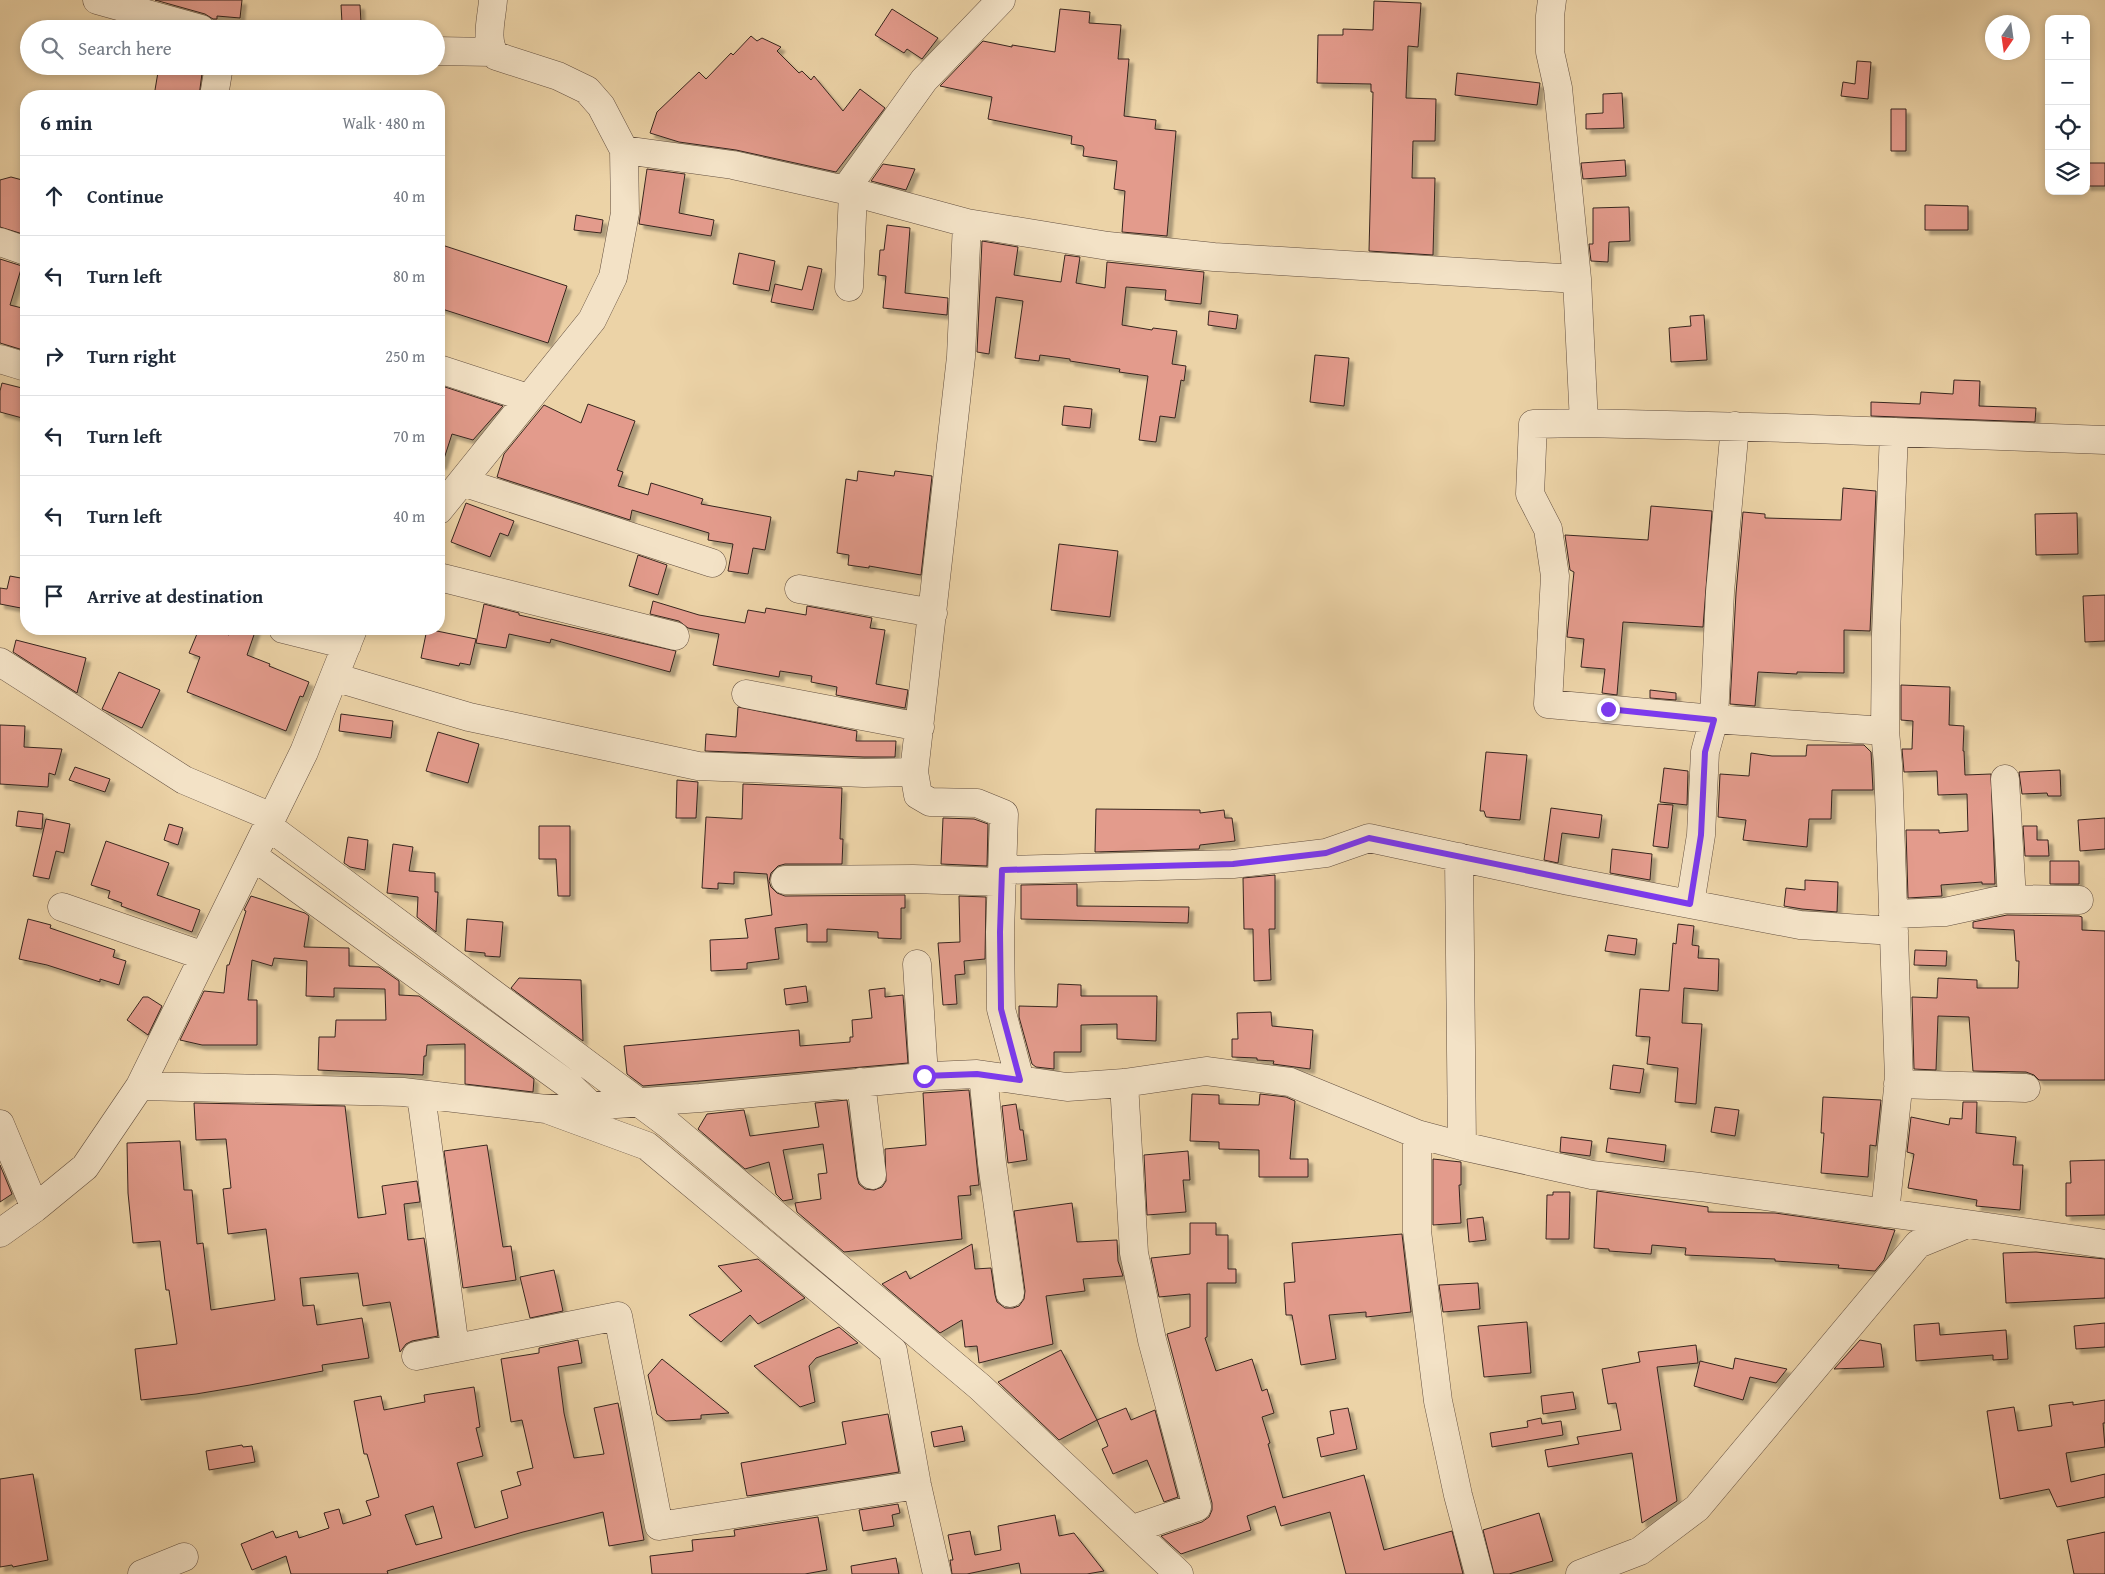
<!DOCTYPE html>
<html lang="en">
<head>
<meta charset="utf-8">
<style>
	body { margin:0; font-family:"Gentium Book Plus",serif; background:#f2f2f3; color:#1f2937 }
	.controls { position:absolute; right:15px; top:15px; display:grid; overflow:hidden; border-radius:10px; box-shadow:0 2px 8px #0003 }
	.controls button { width:45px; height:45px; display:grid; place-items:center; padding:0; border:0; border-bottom:1px solid #e0e1e3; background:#fff; color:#1f2937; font:25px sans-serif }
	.compass { position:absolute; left:1985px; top:15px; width:45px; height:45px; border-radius:50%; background:#fff; box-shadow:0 2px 8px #0003; rotate:193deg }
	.stop { position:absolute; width:15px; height:15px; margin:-11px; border:4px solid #7c3aed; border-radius:50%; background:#fff }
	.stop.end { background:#7c3aed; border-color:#fff; box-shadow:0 1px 5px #0008 }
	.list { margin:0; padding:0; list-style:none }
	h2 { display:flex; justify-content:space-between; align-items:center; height:65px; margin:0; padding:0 20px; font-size:21px }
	h2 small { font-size:16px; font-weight:400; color:#747a83 }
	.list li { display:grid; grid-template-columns:32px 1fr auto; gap:15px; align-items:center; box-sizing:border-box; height:80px; padding:0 20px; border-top:1px solid #e0e1e3 }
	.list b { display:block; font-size:19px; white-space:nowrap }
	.list em { font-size:16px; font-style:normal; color:#747a83 }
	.icon { flex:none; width:28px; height:28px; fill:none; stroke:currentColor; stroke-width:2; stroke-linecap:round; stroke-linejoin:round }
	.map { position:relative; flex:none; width:2105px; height:1574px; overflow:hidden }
	.search { position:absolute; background:#fff; box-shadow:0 2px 8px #0003; left:20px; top:20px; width:425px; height:55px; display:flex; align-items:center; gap:12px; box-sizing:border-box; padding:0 18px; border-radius:28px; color:#747a83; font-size:19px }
	.panel { position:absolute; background:#fff; box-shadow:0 2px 8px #0003; left:20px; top:90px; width:425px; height:545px; border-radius:20px }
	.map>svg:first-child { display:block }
</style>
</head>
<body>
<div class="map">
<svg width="2105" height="1574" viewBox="0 0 2105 1574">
	<defs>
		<filter id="shadow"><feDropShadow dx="4.5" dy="4.5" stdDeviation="1" flood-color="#0004"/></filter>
	</defs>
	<rect width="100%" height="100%" fill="#ecd3a7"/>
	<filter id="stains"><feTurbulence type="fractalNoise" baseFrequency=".004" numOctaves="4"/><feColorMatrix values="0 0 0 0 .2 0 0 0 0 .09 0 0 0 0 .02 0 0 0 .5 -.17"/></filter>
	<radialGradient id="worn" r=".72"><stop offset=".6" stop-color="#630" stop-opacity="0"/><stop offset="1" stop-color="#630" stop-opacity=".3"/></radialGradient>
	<path fill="#e39b8c" stroke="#37251e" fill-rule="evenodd" filter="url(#shadow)" d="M155,0h87l-2,18 -23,-2v3h-4l-8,-5z
		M1374,1l47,2 -3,44 -10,-1 -2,52 30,1 -1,42h-22l-1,37h23l-2,77 -64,-4 4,-159h-2v-8l-54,-1 1,-48h25v-6l30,1z
		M341,5h19l1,18h-19z
		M892,9l46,29 -16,21 -15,-10 -3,4 -29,-18z
		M1060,9l30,3 -1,11 32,2 -3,34h11l-5,57 32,4 -1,9 21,2 -9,105 -45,-4 3,-41 -11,-2 3,-28 -34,-5 1,-8 -1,-2 -12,-2 1,-8 -84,-17 4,-22 -52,-11 43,-45 29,6v-2l43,7z
		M751,36l6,5 5,-3 19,9 -4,4 22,22 3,-2 9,9 3,-4 29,35 17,-22 25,19 -49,64 -100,-22 -57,-8 -29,-9 7,-21 42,-40 7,7 25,-26 2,2z
		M1857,61l14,1 -3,37 -27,-3 2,-14 12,2z
		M159,66h44l-4,30h-45z
		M1457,73l83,10 -3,22 -82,-10z
		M1622,93l2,35 -38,1v-15l17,-1v-19z
		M1891,109h15v42h-15z
		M1625,160l1,16 -43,3 -2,-16z
		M2086,163h19v23h-19z
		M883,164l32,5 -9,21 -35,-9z
		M647,169l38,5 -6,39 35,7 -3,16 -72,-12z
		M11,177l15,4v54l-26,-8v-47z
		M1925,205l43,1v24h-43z
		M1629,207l1,34 -21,1 -1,20 -17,-1 -2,-17h4v-36z
		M576,215l27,5 -2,13 -27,-3z
		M887,225l23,3 -5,65 43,5 -1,17 -64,-7 3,-32 -8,-1 2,-25h4z
		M982,241l36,6 -4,28 47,7 4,-27 15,2 -4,26 29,5 2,-26 97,10 -3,32 -36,-4 1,-10 -40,-3 -4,38 30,5 1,-2 24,3 -5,33 14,2 -2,15 -3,-1 -6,38 -15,-2 -4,26 -17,-2 9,-64 -29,-4 1,-3 -50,-8v-2l-30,-4 -1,6 -24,-3 8,-57 -27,-4 -7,57 -12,-2z
		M439,244l128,42 -19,57 -109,-35z
		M739,253l36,8 -6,30 -36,-7z
		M0,259l22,7 -12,39 16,4v30l-3,11 -23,-7z
		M808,266l14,3 -9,41 -42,-8 4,-18 27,6z
		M1209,311l29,4 -2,14 -28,-4z
		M1704,315l3,45 -36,2 -2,-34 22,-2 -1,-10z
		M1315,355l34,3 -5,48 -34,-4z
		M1954,380l26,1 -1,25 57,2 -1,14 -164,-6v-14l49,2 1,-12 32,2z
		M2,383l24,6v30l-26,-7v-21z
		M439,385l64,21 -30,34 -21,-6 -10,31 -3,-1z
		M588,404l47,17 -18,49 6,2 -5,14 30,9 3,-12 52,16 -2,5 70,13 -6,33 -12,-2 -5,26 -20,-3 5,-27 -25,-4 1,-7 -77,-23 -2,10 -133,-43 7,-23 40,-49 37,18z
		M1064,406l28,3 -2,19 -28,-3z
		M858,471l36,5 1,-5 37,5 -11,99 -52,-9v2l-21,-3 1,-10 -12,-2 9,-74 11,2z
		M1843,488l33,3 -6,140 -26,-1v43l-47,-1v2l-39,-2 -3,34 -25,-2 6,-111 7,-81 22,2v4l76,2z
		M466,503l48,18 -6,15 -8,-3 -10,24 -39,-15z
		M1651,506l61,5 -9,116 -80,-5 -6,73 -15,-2 3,-24 -24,-2 3,-28 -17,-2 7,-65 -4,-2 -5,-35 83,5z
		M2077,513l1,41 -42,1 -1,-41z
		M1059,544l59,7 -8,66 -59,-7z
		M638,555l29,10 -9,30 -29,-9z
		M10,576l16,3v30l-26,-5v-16l7,1z
		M2105,595v46l-20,1 -2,-46z
		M653,601l46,14 46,8 3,-13 17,3 1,-5 40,7 1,-9 65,12 -2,10 15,2 -9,54 32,6 -3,18 -69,-13 1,-8 -26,-5 1,-6 -32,-5 -1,6 -66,-12 6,-31 -31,-6 -9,-7 -29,-7z
		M484,604l35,9v2l157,36 -6,21 -119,-33 -1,4 -41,-9 -3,14 -30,-5z
		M199,629h14l16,6 3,-6h24l-9,26 23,9 -1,2 40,16 -6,15 -3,-1 -14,35 -99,-39 13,-35 -11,-4z
		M427,629l49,10 -6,26 -10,-2 -1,3 -38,-8z
		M16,640l70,18 -9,35 -64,-41z
		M119,672l41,18 -18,38 -40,-19z
		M1901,685l49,2 -1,38 15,1 -1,25h1l1,24 26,-1 4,110h-13v-2l-41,3 1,11 -34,2 -2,-68h33v3l29,-2 -1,-37 -29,1 -1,-24 -33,1 -2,-23h10l1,-28 -12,-1z
		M1650,690l26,3v7l-26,-2z
		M738,707l119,24 -1,10h40l-1,16h-31l-159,-6 1,-17 30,3z
		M341,714l52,7 -2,17 -52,-7z
		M0,725l25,1 -1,21 38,2 -7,26 -6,-2 -1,14 -48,-3z
		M438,732l41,12 -11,39 -42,-12z
		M1807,745h57l7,7 2,38h-41l-1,29h-22l-2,28 -64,-7 3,-20 -28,-3 2,-43 29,2 2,-23 21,3h34z
		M1486,752l41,3 -7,65 -34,-3 -2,-6h-4z
		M75,767l35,12 -5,13 -36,-12z
		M1664,768l24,3 -1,34 -27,-3z
		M2060,770l1,26h-13l-1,-3 -25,1 -3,-22z
		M677,780l21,2 -2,36h-20z
		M743,784l99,4 -2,51h3l-1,25h-57l-7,2 -7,7 -2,8 2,6 6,6 8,3 120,-1v13h-4v31l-23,-1v-6l-51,-3v13h-20v-18l-32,4 4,31 -32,4v6l-36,2 -1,-31 38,-2 -3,-19 27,-4 -5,-41 -33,-2v12l-16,-1v6l-16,-1 4,-71 36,2z
		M1658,804l15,1 -5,43 -15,-2z
		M1551,808l51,7 -3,23 -37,-5 -4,30 -14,-3z
		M1096,809l104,1v3l24,-3 1,8h7l3,23 -35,4 -1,4 -104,3z
		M18,811l25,3 -1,15 -26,-3z
		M943,818l31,1 14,5 -1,42 -46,-2z
		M2105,818v31l-25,2 -2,-31z
		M46,819l24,5 -6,29 -8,-2 -7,28 -16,-3z
		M169,824l14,4 -5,17 -14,-5z
		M539,826h31v70h-12l-2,-37h-17z
		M2023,826h14v14h11l1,16h-24z
		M348,837l20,3 -3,30 -15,-3 -6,-4z
		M106,841l63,22 -12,32 43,15 -8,22 -71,-26 1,-3 -14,-5 2,-7 -19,-6z
		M393,844l20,3 -4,24 26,2v19h3l-2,40 -19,-15 1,-20 -31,-4z
		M1612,849l40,5 -2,26 -40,-7z
		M2050,861h29v23h-29z
		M1275,875v54h-6l2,51 -17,1 -1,-52h-9l-1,-51z
		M1805,880l33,2 -1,30 -35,-3 -18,-3 2,-18 19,2z
		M1077,884v22l112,1 -1,16 -167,-4v-34z
		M251,896l54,17 4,3 -5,31 45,1v18l30,1 20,14v14l20,1 115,83 -1,13 -68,-8v-40l-38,1 -1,11h-2l-1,19 -105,-5 1,-33h16l1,-17h50l-1,-31 -51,-1v9l-28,-1 1,-35 -33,-3 -2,8 -20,-6 -4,40h9v45h-55l-22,-5 24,-49 20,2 3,-28h2l17,-54 -2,-1z
		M959,896l27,1 -1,62 -21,2 1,13 -10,1 2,29 -14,1 -5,-62 22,-1z
		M2007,915l72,1 3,1v13l23,1v149h-66l-5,-5 -8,-3 -53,-1 -4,-54 -31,-1 -2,54 -22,-1 -2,-72 25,1 1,-20 39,2v8h41l1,-27h-3l-2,-31 -41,-2v-6z
		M28,919l23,6 -1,3 65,22 -2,7 13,4 -7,24 -19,-6v3l-53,-17 -28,-6z
		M467,919l36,3 -3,35 -15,-1v-3l-20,-2z
		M1678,924l16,2 -2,19 7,1 -1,12 21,1 -1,32 -34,-3 -2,35 20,1 -6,80 -21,-2 3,-34 -31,-4 3,-27 -14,-1 4,-47 29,2 4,-48 3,1z
		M1608,935l29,4 -2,16 -30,-4z
		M1915,950l32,1 -1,15 -32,-1z
		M519,978l62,2 2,61 -72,-53z
		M1058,984l23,1v11h76l-1,45 -39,-2v-15l-36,1v27h-27v17l-18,-2 -4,-3 -13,-47v-11l38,1z
		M806,986l2,16 -22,3 -2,-16z
		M885,988v9l18,-2 5,68 -265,23 -16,-12 -3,-28 175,-16 1,16 50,-4v-5h3l-1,-17 20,-2 -3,-28z
		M143,997h5l14,9 -14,29 -21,-15z
		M1271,1012l1,14 41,4 -3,39 -37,-5 1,-3 -17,-1v-2l-25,-1v-18h6l-1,-26z
		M1613,1065l31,4 -4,24 -30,-4z
		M969,1090l10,95 -9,1 1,9 -13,1 4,43 -118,13 -47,-40 -2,-9 26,-4 -3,-25 9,-1 -4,-29 -40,6 10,49 -10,2 -7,-7 -7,-32 -24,7 -47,-40 9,-15 37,-4 6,26 69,-9 -4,-24 32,-3 10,77 2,7 6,5 9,1 8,-3 4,-6 -1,-32 41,-4 -3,-52z
		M1192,1094l27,1v9l40,1 1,-11 26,3 9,4 -5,58h18v18h-49v-27l-40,-1v-7l-29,-1z
		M1823,1097l58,3 -5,46 -6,-1 -2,32 -47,-4 3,-40h-3z
		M1963,1102h14l-1,31 40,4 -3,28h10l-3,45 -44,-4 1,-6 -69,-12 6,-34 -7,-2 4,-35 38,8 1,-7 12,1z
		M194,1103l151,3 13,112 28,-4 -4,-28 35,-5 3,21 -16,2 4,36 16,-2 14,98 -26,5 -6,3 -6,8 -10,-50 -27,4 -5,-33 -58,5 3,28 11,-1 3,20 45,-7 7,40 -47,7 1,6 -73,14 -54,9 -55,6 -6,-51 42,-5 -8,-54h-3l-6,-49 -27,2 -5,-50 -1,-50 53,-2 4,49h8l5,54 6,-1 8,67 64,-10 -9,-71 -38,5 -5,-45 8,-1 -5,-49 -30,1z
		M1016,1104l4,26h3l4,30 -19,3 -6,-57z
		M1715,1107l24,3 -4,26 -24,-4z
		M1561,1137l31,4 -2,15 -30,-4z
		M1608,1138l58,7 -2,17 -58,-10z
		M487,1145l16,102 8,-1 5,34 -53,8 -19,-137z
		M1188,1151l2,29h-7l3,32 -39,3 -3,-60z
		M1433,1159l28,3v23h-2l2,38 -28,2z
		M2105,1160v55l-39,1v-33h5l-1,-22z
		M0,1165l12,29 -12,8z
		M1597,1191l111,16v5l67,1 120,17 -11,30 -9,11 -37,-3 1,-3 -64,-4v-2l-90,-4 1,-7 -34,-3 -1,9 -42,-3v-2l-15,-1z
		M1553,1192h17l-1,47h-23l1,-44h6z
		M1072,1203l5,39 40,-2 1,21 5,15 -40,3 2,12 -39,5 7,48 -74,19 -2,-17 -12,1 -3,-27 -22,13 -58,-49 24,-13 4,8 62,-35 3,25 16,-1 4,27 2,7 8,6h8l6,-2 5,-7 1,-8 -11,-80z
		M1483,1217l3,23 -17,2 -2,-23z
		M1190,1223h26v12h12v34h8v14h-29v54l-2,1 11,33 36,-12 10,32 5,-2 7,24 -12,4 8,26 -2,1 15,54 81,-23 20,75 68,-19 11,43h-117l-16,-62 -49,14 -6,-20 -28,10 4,14 -70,24 -20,-18 41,-14 7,-5 3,-7v-7l-45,-169 23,-7v-33l-31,3 -8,-39 39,-4z
		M1402,1234l9,78 -45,5v-5l-37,3 7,44 -35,6 -9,-50h-6l-2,-32 11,-1 -3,-39z
		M2036,1252l69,7v39l-99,5 -3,-50z
		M758,1259l47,39 -47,26 -8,-9 -29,27 -32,-27 53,-24 -24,-25z
		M554,1270l9,41 -33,7 -10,-41z
		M1478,1283l2,26 -37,3 -4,-27z
		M1527,1322l4,51 -47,4 -6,-51z
		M1939,1323l1,12 66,-5 2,29 -15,1v-5l-77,6 -2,-36z
		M2105,1323v24l-29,2 -2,-23z
		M839,1327l19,16 -42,15 -7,8 6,36 -15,5 -46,-41z
		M578,1340l4,23 -24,4 6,46 10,45 30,-4 -10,-46 24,-5 26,137 -35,6 -6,-34 -80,20 -136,39 1,3h-97l-5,-18 -34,14 -11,-26 32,-13 3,7 21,-7 2,7 30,-10 -5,-15 15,-4 4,15 28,-9 -5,-14 13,-4 -12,-43h-3l-10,-53 27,-5 3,14 41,-8 -1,-7 50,-8 6,40 -4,1 7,28 -26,7 18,65 33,-10 -7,-27 20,-6 -4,-13 16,-4 -11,-48 -11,2 -10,-63 38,-6v-5zM433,1506l9,32 -26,7 -11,-30z
		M1860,1340l21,4 3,23 -50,2z
		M1696,1345l2,18 -41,4 20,134 -35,22 -10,-70 -84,14 -3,-17 34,-6 -2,-7 44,-7 -5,-27 -8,1 -6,-35 38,-7 -2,-10z
		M1061,1350l36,70 -38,20 -61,-58z
		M1735,1358l52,11 -11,14 -26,-6 -7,23 -49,-14 6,-25 33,8z
		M662,1359l67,54 -28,2v4l-35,2 -9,-7 -9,-39z
		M1573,1392l3,17 -33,5 -2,-18z
		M2105,1400v23h-2l2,24 -39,6 5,29 34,-8v23l-48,10 -8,-18 -49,10 -13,-88 27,-4 4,24 34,-5 -3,-21 24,-3v3z
		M1126,1408l5,12 24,-10 23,87 -14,5 -17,-42 -34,14 -11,-25 6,-3 -11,-26z
		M1348,1408l9,41 -36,8 -4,-19 17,-4 -4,-23z
		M888,1414l11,58 -152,24 -6,-33 105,-19 -4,-22z
		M1541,1418l1,6 19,-3 2,14 -71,12 -2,-14 38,-6 -1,-6z
		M962,1426l3,15 -31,6 -3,-15z
		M242,1445l1,2 9,-1 3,16 -46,8 -3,-19z
		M33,1474l15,86 -35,7 -1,-2 -12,2v-88z
		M898,1504l2,9 -8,2 2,11 -31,5 -4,-21z
		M1539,1513l14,48 -44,13h-15l-11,-44z
		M1055,1515l4,21 15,-3 30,38 -17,3h-66l-2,-11 -52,11h-15l-2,-14h3l-5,-25 22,-4 5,24 26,-5 -3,-24z
		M818,1517l9,53 -22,4h-153l-2,-18 43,-5 -1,-11 43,-4 -1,-6z
		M2105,1532v42h-31l-7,-34z
		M896,1558l3,16h-47l-1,-8z"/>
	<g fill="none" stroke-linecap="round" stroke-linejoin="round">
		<g stroke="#645040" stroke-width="29">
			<path id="minor" d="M97,0l104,29
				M1552,0l-2,16v36l8,36 19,191 7,144 202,5 319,12
				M436,51l56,1
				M214,96l5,-30
				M624,150l109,15 112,25 122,33 141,23 106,11 363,22
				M845,190l79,-110 77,-80
				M967,223l-6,134 -47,415 4,23 12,7 47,1 27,11 -4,118 1,77 19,71
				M0,242l26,9
				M849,287l4,-95
				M0,359l26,8
				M439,369l89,29
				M1584,423l-51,1 -3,70 18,35 7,47 -7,128 166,15 171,12
				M462,482l250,81
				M439,510l153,-190 21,-43 12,-64 -1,-63 -23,-44 -14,-16 -29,-14 -62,-20c-12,-14 -4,-39 -3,-56
				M439,577l236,59
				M799,589l134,24
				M283,629l64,16
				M0,662l184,118 88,37
				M334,677l135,40 229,49 166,7 50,-1
				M746,694l174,33
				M2005,779l7,120
				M268,826l401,299 311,262 199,187
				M253,856l317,230 21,20
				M1459,857l3,289
				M1002,870l231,-6 93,-11 43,-15 200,43 231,44 94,6
				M785,880l128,-1 89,3
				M1690,904l11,-69 4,-83 9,-33 6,-127 15,-166
				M62,907l142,49
				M1893,914l52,-2 60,-13 74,1
				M917,964l7,112
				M983,1075l9,88 18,130
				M861,1082l11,93
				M1124,1083l10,170 18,87 45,167 -64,22
				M1898,1084l128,4
				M140,1086l263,6 143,17 101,37 246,205 24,134 20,89
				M421,1095l34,253
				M546,1109l154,-11 232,-22 45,-2 90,13 57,-4 82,-12 84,11 127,52 45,12 130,29 108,12 267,37
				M0,1124l35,84
				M1417,1134v97l21,170 20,94 21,79
				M1885,1213l14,-134 -11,-315 -3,-33 1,-97 8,-202
				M0,1233l35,-25 50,-41 55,-81 164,-334 49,-123
				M416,1356l202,-40 41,210 258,-41
				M142,1574l42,-17
				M1580,1574l60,-23 57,-43 221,-264 49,-20 138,20"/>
		</g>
		<use href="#minor" stroke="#f3e2c6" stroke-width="28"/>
	</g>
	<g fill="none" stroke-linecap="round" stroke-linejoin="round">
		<path stroke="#7c3aed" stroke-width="6" d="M924,1076l53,-2 43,6 -19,-71 -1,-77 2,-62 231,-6 93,-11 43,-15 321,66 11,-69 4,-83 9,-32 -106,-11"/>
	</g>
	<rect width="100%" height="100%" filter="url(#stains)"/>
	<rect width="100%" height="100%" fill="url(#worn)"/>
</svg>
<div class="controls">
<button>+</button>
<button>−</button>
<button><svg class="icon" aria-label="locate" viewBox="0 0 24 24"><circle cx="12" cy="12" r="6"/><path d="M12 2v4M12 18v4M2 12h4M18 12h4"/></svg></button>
<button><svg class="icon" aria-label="layers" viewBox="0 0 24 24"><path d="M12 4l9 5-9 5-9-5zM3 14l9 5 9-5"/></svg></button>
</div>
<svg class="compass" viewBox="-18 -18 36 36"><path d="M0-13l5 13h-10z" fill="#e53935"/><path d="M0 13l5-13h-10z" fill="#747a83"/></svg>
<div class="stop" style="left:924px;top:1076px"></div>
<div class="stop end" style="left:1608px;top:709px"></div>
<div class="search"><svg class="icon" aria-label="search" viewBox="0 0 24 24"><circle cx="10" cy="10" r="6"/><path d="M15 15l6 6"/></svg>Search here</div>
<section class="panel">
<h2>6 min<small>Walk · 480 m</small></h2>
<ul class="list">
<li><svg class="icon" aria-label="ahead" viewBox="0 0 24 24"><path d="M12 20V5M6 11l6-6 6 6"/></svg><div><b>Continue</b></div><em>40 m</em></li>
<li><svg class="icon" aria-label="left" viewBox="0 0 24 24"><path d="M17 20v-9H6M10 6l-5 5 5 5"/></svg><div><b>Turn left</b></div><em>80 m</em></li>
<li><svg class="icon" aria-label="right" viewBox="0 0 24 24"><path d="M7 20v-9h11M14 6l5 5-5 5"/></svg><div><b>Turn right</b></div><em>250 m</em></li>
<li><svg class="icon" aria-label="left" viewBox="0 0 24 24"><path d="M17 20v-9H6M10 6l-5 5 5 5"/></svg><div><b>Turn left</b></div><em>70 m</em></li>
<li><svg class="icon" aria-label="left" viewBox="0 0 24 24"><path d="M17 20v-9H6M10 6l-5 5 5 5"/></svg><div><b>Turn left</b></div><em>40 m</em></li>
<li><svg class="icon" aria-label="arrive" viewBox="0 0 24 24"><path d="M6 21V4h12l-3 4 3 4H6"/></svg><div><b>Arrive at destination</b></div></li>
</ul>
</section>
</div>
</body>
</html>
